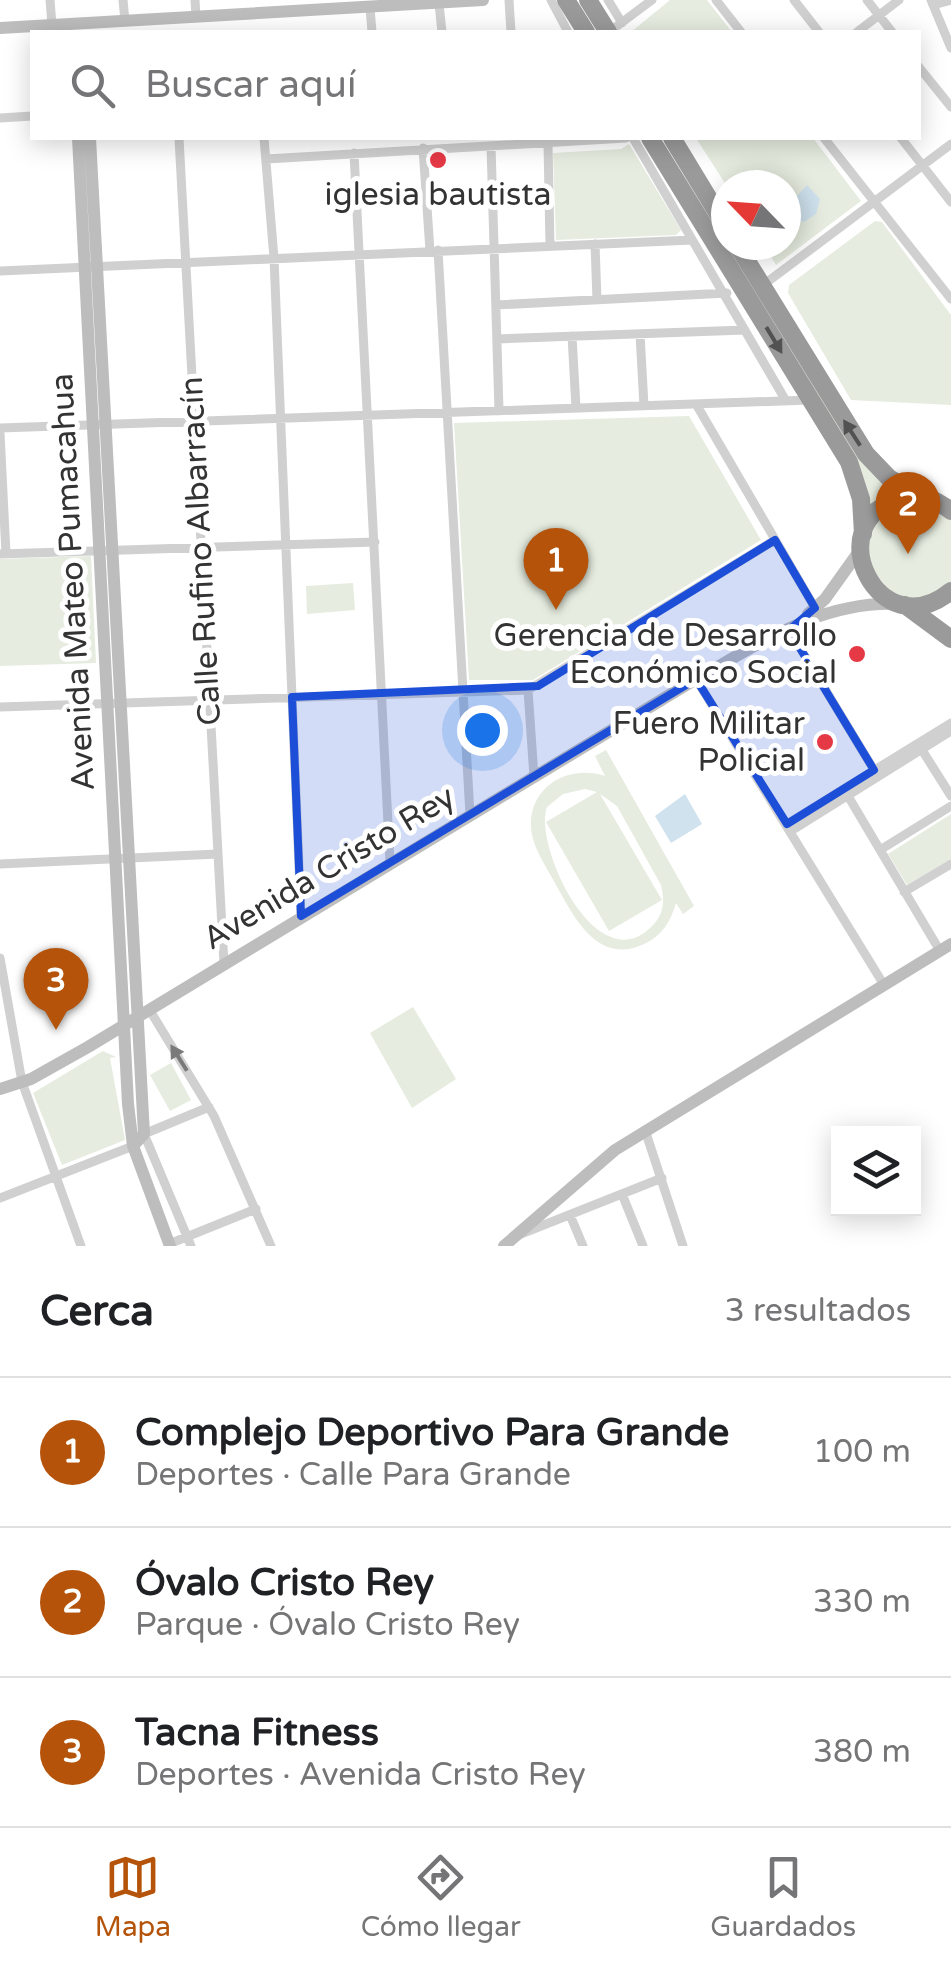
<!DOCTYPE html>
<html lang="es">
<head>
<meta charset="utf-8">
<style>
	body { margin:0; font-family:"Varela Round",sans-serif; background:#f2f2f2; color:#202124 }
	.controls { position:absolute; right:30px; bottom:30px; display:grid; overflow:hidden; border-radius:0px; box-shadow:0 5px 25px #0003 }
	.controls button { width:90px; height:90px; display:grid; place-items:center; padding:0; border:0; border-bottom:2px solid #e0e0e0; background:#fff; color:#202124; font:50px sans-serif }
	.compass { position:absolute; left:711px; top:170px; width:90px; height:90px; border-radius:50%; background:#fff; box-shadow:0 5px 25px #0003; rotate:295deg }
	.you { position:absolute; left:482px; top:730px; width:35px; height:35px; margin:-25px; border:8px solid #fff; border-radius:50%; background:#1a73e8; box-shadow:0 0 0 15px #1a73e833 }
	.badge { display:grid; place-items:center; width:65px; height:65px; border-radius:50%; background:#b45309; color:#fff; font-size:32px; font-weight:700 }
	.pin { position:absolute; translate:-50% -82px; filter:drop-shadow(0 2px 5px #0008) }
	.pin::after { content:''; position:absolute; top:52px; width:35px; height:30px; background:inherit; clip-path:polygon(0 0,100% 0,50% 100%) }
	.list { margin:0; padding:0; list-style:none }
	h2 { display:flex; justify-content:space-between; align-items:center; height:130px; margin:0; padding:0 40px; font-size:42px }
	h2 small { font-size:32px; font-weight:400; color:#757577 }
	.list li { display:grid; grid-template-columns:65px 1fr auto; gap:30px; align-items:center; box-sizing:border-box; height:150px; padding:0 40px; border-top:2px solid #e0e0e0 }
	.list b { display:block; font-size:38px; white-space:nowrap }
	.list p { margin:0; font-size:32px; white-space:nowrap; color:#757577 }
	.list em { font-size:32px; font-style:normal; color:#757577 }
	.icon { flex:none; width:55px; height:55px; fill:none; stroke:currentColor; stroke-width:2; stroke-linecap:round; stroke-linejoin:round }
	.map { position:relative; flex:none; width:951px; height:1246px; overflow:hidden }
	.search { position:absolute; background:#fff; box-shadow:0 5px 25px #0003; left:30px; right:30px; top:30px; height:110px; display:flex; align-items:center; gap:25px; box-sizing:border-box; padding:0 35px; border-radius:0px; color:#757577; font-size:38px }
	.sheet { height:580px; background:#fff }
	nav { display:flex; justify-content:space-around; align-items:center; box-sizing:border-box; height:140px; border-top:2px solid #e0e0e0; background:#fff; font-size:28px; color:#757577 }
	nav a { display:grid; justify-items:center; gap:5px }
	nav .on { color:#b45309 }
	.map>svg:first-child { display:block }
</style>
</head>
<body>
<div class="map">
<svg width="951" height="1246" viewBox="0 0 951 1246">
	<rect width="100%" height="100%" fill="#fff"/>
	<path fill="#e6ecdf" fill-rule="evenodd" d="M670,0h37l25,32h-101z
		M696,138h117l48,63 -85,64 -12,-20h22v-60h-60z
		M629,144l52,86 -5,5 -120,5 -3,-87 68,-4z
		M875,221l7,1 69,93v90l-100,-5 -63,-107 1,-8z
		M749,280l150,213 -31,20 -121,-228z
		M689,416l72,124 -228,140h-64l-15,-257z
		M897,504l39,1 15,11v70l-19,13 -38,-2 -29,-38 9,-37z
		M91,556l5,107 -96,3v-107z
		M353,583l2,27 -48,4 -1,-28z
		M606,750l88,156 -11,8 -7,-11c-5,18 -14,33 -32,41 -47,22 -70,-27 -89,-61 -9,-17 -23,-36 -24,-56 -2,-41 38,-63 74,-51l-10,-20zM585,789l12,3 -51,30 63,109 53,-31 -62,-106 17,12 44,79c4,17 3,30 -11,43 -55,52 -117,-84 -103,-121l16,-13z
		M951,814v45l-44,26 -19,-31z
		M413,1007l43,72 -44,29 -42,-75z
		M103,1051l13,6 -6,1 15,82 -63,25 -29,-72z
		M171,1063l20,37 -21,11 -20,-36z"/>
	<path fill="#cfe2ee" d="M807,185l13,14 -4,15 -12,8 -18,-5v-9z
		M685,794l17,30 -31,19 -16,-27z"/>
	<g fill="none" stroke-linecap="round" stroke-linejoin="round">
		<path stroke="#d0d0d0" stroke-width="9" d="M50,0l2,25
			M123,0l2,21
			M195,0l1,17
			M509,0l2,32
			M551,0l17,32
			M608,0l14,23
			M716,0l25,32
			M794,0l25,32
			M867,0l25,32
			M931,0l20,48
			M439,4l3,28
			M933,5l18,-5
			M370,8l2,24
			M609,32l43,-32
			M857,32l42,-32
			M918,66l33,41
			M0,118l32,-2
			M179,138l45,826
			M264,138l10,120 27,658
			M633,138l153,263
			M824,138l127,161
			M901,138l50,64
			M548,143l2,103
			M491,146l8,265
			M423,148l7,103
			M354,153l36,710
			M266,159l360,-21
			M595,244l2,56
			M438,250l32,565
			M0,271l692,-31
			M762,286l189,-142
			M496,305l231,-12
			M640,334l4,72
			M572,336l4,72
			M497,339l248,-9
			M696,404l119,204
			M0,428l810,-28
			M0,433l6,121
			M0,554l375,-12
			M788,628l86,142
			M696,679l188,306
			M528,690l6,87
			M0,707l528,-17 247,-150
			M922,750l29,46
			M848,796l92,155
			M787,824l164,-101
			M791,831l160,-100
			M880,850l71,-44
			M0,864l218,-10
			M904,892l47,-28
			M0,958l22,124 59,164
			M149,1009l65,107 57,130
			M645,1130l38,116
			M622,1194l21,52
			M0,1198l133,-52
			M570,1215l13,31
			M521,1234l141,-56
			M169,1244l87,-35
			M191,1246l-47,-112 65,-27"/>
		<path stroke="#bdbdbd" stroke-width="12" d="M0,28l483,-28
			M78,138l50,966 5,42 37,100
			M90,138l54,996 -11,12
			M808,614l17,-15 35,-49
			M0,1089l31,-10 57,-32 608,-368c65,-36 125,-78 201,-75
			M504,1246l111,-96 336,-206"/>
		<path stroke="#9a9a9a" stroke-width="18" d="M566,0l20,32
			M588,0l20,32
			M650,138l199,324 12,37 2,35
			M672,138l54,89
			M737,245l129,209 23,24 34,19
			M951,511c-15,-12 -32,-18 -51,-12 -83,23 -21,151 51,92
			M905,605l46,34"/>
	</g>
	<defs><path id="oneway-solid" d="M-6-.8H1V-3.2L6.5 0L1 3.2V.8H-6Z" transform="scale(2.5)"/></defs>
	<g fill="#525252">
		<use href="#oneway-solid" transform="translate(774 340) rotate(59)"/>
		<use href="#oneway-solid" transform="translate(852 433) rotate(-123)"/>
	</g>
	<use fill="#7a7a7a" href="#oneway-solid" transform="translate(179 1058) rotate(-122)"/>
	<path fill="#1d4ed8" fill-opacity="0.2" stroke="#1d4ed8" stroke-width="8" stroke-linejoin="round" d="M775,540l40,68 -26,22 85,140 -87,54 -91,-145 -395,237 -9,-219 246,-11z"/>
	<g fill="#e63946" stroke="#fff" stroke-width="4">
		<circle cx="438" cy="160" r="10"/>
		<circle cx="857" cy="654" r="10"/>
		<circle cx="825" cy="742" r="10"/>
	</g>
	<g text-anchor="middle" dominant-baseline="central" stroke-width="10" stroke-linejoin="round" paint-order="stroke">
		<g font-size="32" fill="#333" stroke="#fff" text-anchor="end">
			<text x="438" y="195" text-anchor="middle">iglesia bautista</text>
			<text x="837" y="636">Gerencia de Desarrollo<tspan x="837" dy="37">Económico Social</tspan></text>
			<text x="805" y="724">Fuero Militar<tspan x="805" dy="37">Policial</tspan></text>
		</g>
		<g font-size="32" fill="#333" stroke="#fff">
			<text transform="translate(201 551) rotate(-93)">Calle Rufino Albarracín</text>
			<text transform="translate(73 582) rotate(-93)">Avenida Mateo Pumacahua</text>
			<text transform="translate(329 868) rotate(-31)">Avenida Cristo Rey</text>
		</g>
	</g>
</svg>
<div class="controls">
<button><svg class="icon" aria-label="layers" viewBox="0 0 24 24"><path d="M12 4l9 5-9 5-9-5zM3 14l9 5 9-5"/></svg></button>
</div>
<svg class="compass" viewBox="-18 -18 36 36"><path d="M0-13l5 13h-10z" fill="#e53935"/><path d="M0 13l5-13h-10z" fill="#757577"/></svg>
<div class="you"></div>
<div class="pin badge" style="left:556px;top:610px">1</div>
<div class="pin badge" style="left:908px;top:554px">2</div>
<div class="pin badge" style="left:56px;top:1030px">3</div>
<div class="search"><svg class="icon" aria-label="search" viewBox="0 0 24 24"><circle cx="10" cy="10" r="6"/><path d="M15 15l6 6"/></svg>Buscar aquí</div>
</div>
<section class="sheet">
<h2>Cerca<small>3 resultados</small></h2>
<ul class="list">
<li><span class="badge">1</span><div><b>Complejo Deportivo Para Grande</b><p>Deportes · Calle Para Grande</p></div><em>100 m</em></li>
<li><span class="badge">2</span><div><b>Óvalo Cristo Rey</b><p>Parque · Óvalo Cristo Rey</p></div><em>330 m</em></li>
<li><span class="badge">3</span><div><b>Tacna Fitness</b><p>Deportes · Avenida Cristo Rey</p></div><em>380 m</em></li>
</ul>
</section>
<nav>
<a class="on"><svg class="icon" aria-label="map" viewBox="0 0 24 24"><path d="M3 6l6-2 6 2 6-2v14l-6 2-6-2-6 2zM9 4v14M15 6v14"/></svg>Mapa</a>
<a><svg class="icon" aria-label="directions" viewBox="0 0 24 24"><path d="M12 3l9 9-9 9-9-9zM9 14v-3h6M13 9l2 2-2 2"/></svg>Cómo llegar</a>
<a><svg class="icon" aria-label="saved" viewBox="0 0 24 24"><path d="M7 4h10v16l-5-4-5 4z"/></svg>Guardados</a>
</nav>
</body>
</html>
